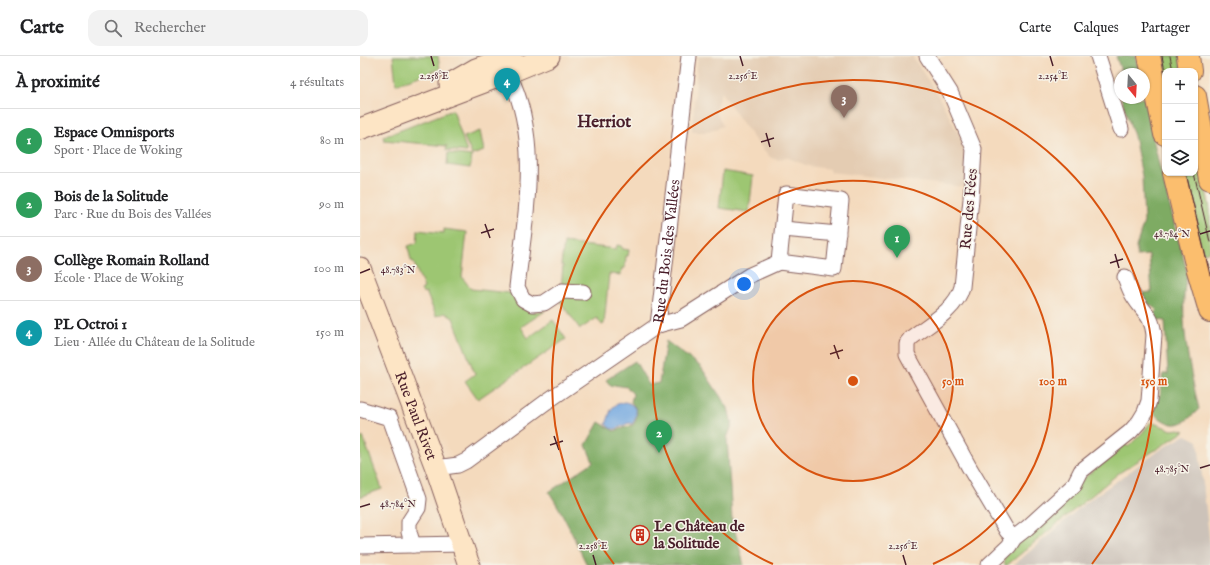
<!DOCTYPE html>
<html lang="fr">
<head>
<meta charset="utf-8">
<style>
	body { margin:0; font-family:"IM FELL English",serif; background:#f2f2f2; color:#202124 }
	.controls { position:absolute; right:12px; top:12px; display:grid; overflow:hidden; border-radius:8px; box-shadow:0 1px 3px #0004 }
	.controls button { width:36px; height:36px; display:grid; place-items:center; padding:0; border:0; border-bottom:1px solid #e0e0e0; background:#fff; color:#202124; font:20px sans-serif }
	.compass { position:absolute; left:754px; top:12px; width:36px; height:36px; border-radius:50%; background:#fff; box-shadow:0 1px 3px #0004; rotate:162deg }
	.you { position:absolute; left:384px; top:228px; width:14px; height:14px; margin:-10px; border:3px solid #fff; border-radius:50%; background:#1a73e8; box-shadow:0 0 0 6px #1a73e833 }
	.badge { display:grid; place-items:center; width:26px; height:26px; border-radius:50%; background:#c8321e; color:#fff; font-size:13px; font-weight:700 }
	.pin { position:absolute; translate:-50% -33px; filter:drop-shadow(0 1px 2px #0008) }
	.pin::after { content:''; position:absolute; top:21px; width:14px; height:12px; background:inherit; clip-path:polygon(0 0,100% 0,50% 100%) }
	.list { margin:0; padding:0; list-style:none }
	h2 { display:flex; justify-content:space-between; align-items:center; height:52px; margin:0; padding:0 16px; font-size:17px }
	h2 small { font-size:13px; font-weight:400; color:#757577 }
	.list li { display:grid; grid-template-columns:26px 1fr auto; gap:12px; align-items:center; box-sizing:border-box; height:64px; padding:0 16px; border-top:1px solid #e0e0e0 }
	.list b { display:block; font-size:15px; white-space:nowrap }
	.list p { margin:0; font-size:13px; white-space:nowrap; color:#757577 }
	.list em { font-size:13px; font-style:normal; color:#757577 }
	.icon { flex:none; width:22px; height:22px; fill:none; stroke:currentColor; stroke-width:2; stroke-linecap:round; stroke-linejoin:round }
	.map { position:relative; flex:none; width:850px; height:509px; overflow:hidden }
	header { display:flex; align-items:center; gap:24px; box-sizing:border-box; height:56px; padding:0 20px; background:#fff; border-bottom:1px solid #e0e0e0 }
	header strong { font-size:19px }
	nav { display:flex; gap:22px; margin-inline-start:auto; font-size:14px }
	.search { width:280px; height:36px; background:#f2f2f2; display:flex; align-items:center; gap:10px; box-sizing:border-box; padding:0 14px; border-radius:12px; color:#757577; font-size:15px }
	main { display:flex }
	aside { flex:1; background:#fff }
	.map>svg:first-child { display:block }
</style>
</head>
<body>
<header>
<strong>Carte</strong>
<div class="search"><svg class="icon" aria-label="search" viewBox="0 0 24 24"><circle cx="10" cy="10" r="6"/><path d="M15 15l6 6"/></svg>Rechercher</div>
<nav><a>Carte</a><a>Calques</a><a>Partager</a></nav>
</header>
<main>
<aside>
<h2>À proximité<small>4 résultats</small></h2>
<ul class="list">
<li><span class="badge" style="background:#2e9e5b">1</span><div><b>Espace Omnisports</b><p>Sport · Place de Woking</p></div><em>80 m</em></li>
<li><span class="badge" style="background:#2e9e5b">2</span><div><b>Bois de la Solitude</b><p>Parc · Rue du Bois des Vallées</p></div><em>90 m</em></li>
<li><span class="badge" style="background:#8d6e63">3</span><div><b>Collège Romain Rolland</b><p>École · Place de Woking</p></div><em>100 m</em></li>
<li><span class="badge" style="background:#0f9aa8">4</span><div><b>PL Octroi 1</b><p>Lieu · Allée du Château de la Solitude</p></div><em>150 m</em></li>
</ul>
</aside>
<div class="map">
<svg width="850" height="509" viewBox="0 0 850 509">
	<rect width="100%" height="100%" fill="#f7f3e8"/>
	<filter id="ink" filterUnits="userSpaceOnUse"><feTurbulence type="fractalNoise" baseFrequency=".025" numOctaves="2"/><feDisplacementMap in="SourceGraphic" scale="8" xChannelSelector="R" yChannelSelector="G"/><feConvolveMatrix kernelMatrix="1 2 1 2 8 2 1 2 1" color-interpolation-filters="sRGB"/></filter>
	<filter id="wash" filterUnits="userSpaceOnUse"><feTurbulence type="fractalNoise" baseFrequency=".012" numOctaves="4" result="noise"/><feDisplacementMap in="SourceGraphic" scale="16" xChannelSelector="R" yChannelSelector="G"/><feGaussianBlur stdDeviation="0.9" result="paint"/><feColorMatrix in="noise" values="0 0 0 0 0 0 0 0 0 0 0 0 0 0 0 0 0 1.4 0 .05"/><feComposite in="paint" operator="in"/></filter>
	<g filter="url(#wash)">
		<rect width="100%" height="100%" fill="#f4dabd"/>
		<path fill="#e4ccb2" d="M338,0h214l25,38 26,48 3,28 -1,17 -135,-15v-3l-22,-3 -22,-9 -8,3 -7,-2 -17,-19 -33,-47 -6,18 8,16 -15,6h-16z"/>
		<path fill="#ccc2b9" d="M826,379l12,6 12,104v20h-196l69,-60 80,-57z"/>
		<path fill="#9dc672" stroke="#74724e" d="M33,0h45l2,13 -44,15z
			M792,0h27l3,15h-17v43z
			M93,54l14,42 -21,-2 1,-4 -63,-6 -1,-3z
			M120,75l4,20 -12,4 -8,-18z
			M835,78l15,76v41l-12,4 -19,-82h16z
			M88,97l24,3 -2,12 -23,-3z
			M363,115l30,5 -4,36 -30,-4z
			M84,173l23,3 -5,45 9,12 40,4c8,16 16,20 34,18l-24,16 7,11 25,-18 13,19 -88,60 -13,-18 10,-7 -22,-56 -8,-5 -9,3 -10,-24 -3,1 -2,-3 3,-2 -11,-27h-2l-3,-15 9,-3 1,-13 26,3z
			M204,187l52,6 1,-4 4,1 2,3 6,1 -1,6h-2l-1,12h-3l-1,7 -12,-1 -5,50 -2,1 -5,-7 -17,11 -20,-28 3,-36h-2z
			M791,366l21,8 7,-1 6,2 -66,42 -112,92h-2l-1,-7 79,-79 42,-35 3,3 15,-15z
			M3,381l19,52 -22,8v-58z"/>
		<path fill="#7eab64" stroke="#646548" d="M756,0h20l3,18h-17z
			M761,42h23l16,71 27,103c-9,44 2,94 12,137 -18,18 -25,21 -46,4l1,-16 6,-1 3,-22h5l-3,-53 -8,-1 -3,-6 3,-4 -15,-11v-6l10,-1 -3,-37 -12,1 -1,-9 8,-25 -2,-46 -8,-40z
			M306,285l35,26 27,41 3,13 2,1 -6,16 5,82 12,45h-157c-12,-24 -23,-51 -38,-73l44,-30 -7,-17 13,-23 15,9 19,-6c6,-9 5,-15 -2,-23l2,-8 -6,-7 -13,-2 -2,2 -6,-7 29,-19 14,24 10,-2z"/>
		<path fill="#72a7e0" stroke="#5e6386" d="M264,346c12,1 16,13 8,22l-2,-1c-10,2 -16,12 -24,1 6,-13 2,-18 18,-22z"/>
	</g>
	<g filter="url(#ink)">
		<g fill="none" stroke-linecap="round" stroke-linejoin="round">
			<g stroke="#86605e" stroke-width="17">
				<g id="street">
					<path d="M567,0l23,36 24,57 -3,50 -9,88c-6,23 -33,37 -51,51l-4,5v11l62,113 38,64 7,7"/>
					<path d="M738,0l23,73"/>
					<path d="M148,17c34,65 17,144 9,214l6,12 9,5 12,-1 18,-12 21,1"/>
					<path d="M426,138l55,7 -7,68 -55,-7z"/>
					<path d="M423,173l55,5"/>
					<path id="s1" d="M298,269l31,-269"/>
					<path d="M0,353l30,9 29,81 -1,9 -9,14v10l4,13"/>
					<path d="M76,412l22,-3 8,-4 80,-59 112,-77 23,-6 69,-44 29,-13"/>
					<path d="M0,490l102,-2"/>
					<path d="M629,509l20,-19 5,-8 13,-10 47,-43 7,-14 49,-39 9,-10 6,-10 4,-11 5,-66c-2,-20 -10,-22 -20,-38 -4,-6 -6,-13 -9,-20"/>
				</g>
			</g>
			<g stroke="#86605e" stroke-width="23">
				<g id="secondary">
					<path d="M90,28l26,-15 35,-13"/>
					<path d="M0,73l148,-56 41,-17"/>
					<path id="s2" d="M0,212l76,200 33,97"/>
				</g>
			</g>
			<g stroke="#86605e" stroke-width="24">
				<path id="primary" d="M789,0l16,78
					M828,0l2,15
					M835,40l15,83
					M814,117l21,87 15,51"/>
			</g>
			<use href="#street" stroke="#fff" stroke-width="15"/>
			<use href="#secondary" stroke="#fde5c5" stroke-width="21"/>
			<use href="#primary" stroke="#fbbe6e" stroke-width="22"/>
			<path stroke="#4a1f2b" stroke-width="1" d="M802,0l3,15
				M810,0l3,15
				M826,117l24,102
				M834,117l16,69"/>
		</g>
	</g>
	<path fill="none" stroke="#4a1f2b" stroke-width="1.5" d="M71,0l3,10M380,0l3,10M690,0l3,10M406,77l4,14M401,86l13,-4M125,168l5,14M121,177l13,-4M840,178l10,-3M755,198l4,14M750,207l13,-4M0,217l10,-4M474,289l5,14M470,298l13,-4M194,380l5,14M190,389l13,-4M840,412l10,-3M0,451l10,-3M233,499l3,10M543,499l3,10"/>
	<circle cx="493" cy="325" r="100" fill="#d8530f" fill-opacity=".12"/>
	<g fill="none" stroke="#d8530f" stroke-width="2">
		<circle cx="493" cy="325" r="100"/>
		<path d="M413 508A200 200 0 1 1 573 508"/>
		<path d="M254 508A301 301 0 1 1 732 508"/>
	</g>
	<defs>
		<g id="building-ring" transform="scale(1)"><circle r="9.5" fill="#f7f3e8" stroke="#c8321e" stroke-width="1.5"/><path d="M-4-6H4V6H1V3H-1V6H-4ZM-2.5-4.3h1.7v1.8h-1.7ZM.8-4.3h1.7v1.8H.8ZM-2.5-1h1.7V.8h-1.7ZM.8-1h1.7V.8H.8Z" fill="#c8321e"/></g>
	</defs>
	<g fill-rule="evenodd">
		<use href="#building-ring" x="280" y="479"/>
	</g>
	<g text-anchor="middle" dominant-baseline="central" stroke-width="3" stroke-linejoin="round" paint-order="stroke">
		<g font-size="15" fill="#4a1f2b" stroke="#f7f3e8">
			<text transform="translate(609 153) rotate(-85)">Rue des Fées</text>
			<text stroke="none"><textPath href="#s1" startOffset="74">Rue du Bois des Vallées</textPath></text>
			<text stroke="none"><textPath href="#s2" startOffset="158">Rue Paul Rivet</textPath></text>
		</g>
		<g font-size="15" font-weight="bold" fill="#4a1f2b" stroke="#f7f3e8" text-anchor="start">
			<text x="294" y="470">Le Château de<tspan x="294" dy="17">la Solitude</tspan></text>
		</g>
		<g font-size="17" font-weight="bold" fill="#4a1f2b" stroke="#f7f3e8">
			<text x="244" y="66">Herriot</text>
		</g>
	</g>
	<g font-size="10" text-anchor="middle" fill="#4a1f2b" stroke="#f7f3e8" stroke-width="3" stroke-linejoin="round" paint-order="stroke">
		<text x="74" y="23">2.258°E</text>
		<text x="383" y="23">2.256°E</text>
		<text x="693" y="23">2.254°E</text>
		<text x="812" y="181">48.784°N</text>
		<text x="38" y="217">48.783°N</text>
		<text x="812" y="416">48.785°N</text>
		<text x="38" y="451">48.784°N</text>
		<text x="233" y="493">2.258°E</text>
		<text x="543" y="493">2.256°E</text>
	</g>
	<circle cx="493" cy="325" r="6" fill="#d8530f" stroke="#f7f3e8" stroke-width="2"/>
	<g font-size="12" text-anchor="middle" font-weight="bold" fill="#d8530f" stroke="#f7f3e8" stroke-width="3" stroke-linejoin="round" paint-order="stroke">
		<text x="593" y="329">50 m</text>
		<text x="693" y="329">100 m</text>
		<text x="794" y="329">150 m</text>
	</g>
</svg>
<div class="controls">
<button>+</button>
<button>−</button>
<button><svg class="icon" aria-label="layers" viewBox="0 0 24 24"><path d="M12 4l9 5-9 5-9-5zM3 14l9 5 9-5"/></svg></button>
</div>
<svg class="compass" viewBox="-18 -18 36 36"><path d="M0-13l5 13h-10z" fill="#e53935"/><path d="M0 13l5-13h-10z" fill="#757577"/></svg>
<div class="you"></div>
<div class="pin badge" style="left:537px;top:202px;background:#2e9e5b">1</div>
<div class="pin badge" style="left:299px;top:397px;background:#2e9e5b">2</div>
<div class="pin badge" style="left:484px;top:62px;background:#8d6e63">3</div>
<div class="pin badge" style="left:147px;top:45px;background:#0f9aa8">4</div>
</div>
</main>
</body>
</html>
